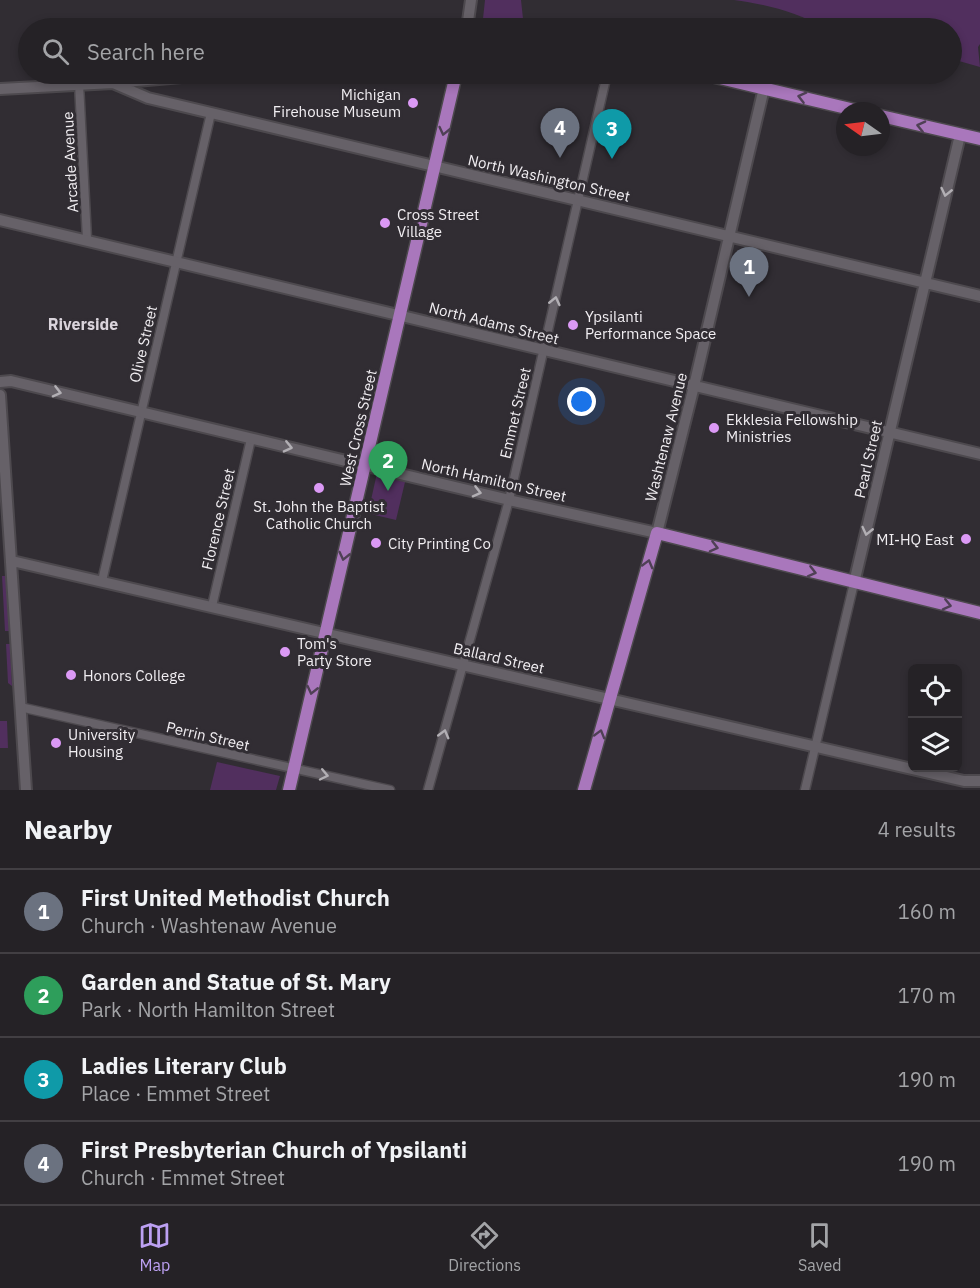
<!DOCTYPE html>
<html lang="en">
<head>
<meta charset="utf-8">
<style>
	body { margin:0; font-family:"IBM Plex Sans",sans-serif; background:#312f32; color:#f1f3f6 }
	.controls { position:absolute; right:18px; bottom:18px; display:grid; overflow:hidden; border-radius:9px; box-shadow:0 3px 9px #0003 }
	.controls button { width:54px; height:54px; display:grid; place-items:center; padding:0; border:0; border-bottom:2px solid #423f43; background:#252226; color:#f1f3f6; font:30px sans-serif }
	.compass { position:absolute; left:836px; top:102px; width:54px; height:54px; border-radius:50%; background:#252226; box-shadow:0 3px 9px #0003; rotate:284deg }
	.you { position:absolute; left:582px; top:402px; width:21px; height:21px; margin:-15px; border:4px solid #fff; border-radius:50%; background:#1a73e8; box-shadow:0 0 0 9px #1a73e833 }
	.badge { display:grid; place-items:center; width:39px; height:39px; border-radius:50%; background:#bca0f2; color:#fff; font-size:20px; font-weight:700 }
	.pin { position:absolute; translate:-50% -50px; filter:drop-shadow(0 2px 3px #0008) }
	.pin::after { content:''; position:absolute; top:32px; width:21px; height:18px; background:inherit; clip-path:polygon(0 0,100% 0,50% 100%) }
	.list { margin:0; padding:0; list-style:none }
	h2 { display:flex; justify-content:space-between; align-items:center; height:78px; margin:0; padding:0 24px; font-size:26px }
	h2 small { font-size:20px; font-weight:400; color:#a3a4a7 }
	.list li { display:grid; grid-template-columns:39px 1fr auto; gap:18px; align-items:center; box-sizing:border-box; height:84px; padding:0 24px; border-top:2px solid #423f43 }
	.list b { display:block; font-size:22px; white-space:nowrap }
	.list p { margin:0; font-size:20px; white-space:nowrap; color:#a3a4a7 }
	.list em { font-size:20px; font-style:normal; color:#a3a4a7 }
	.icon { flex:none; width:33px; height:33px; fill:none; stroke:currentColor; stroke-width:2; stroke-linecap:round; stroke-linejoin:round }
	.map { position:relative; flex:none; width:980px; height:790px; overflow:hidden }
	.search { position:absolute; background:#252226; box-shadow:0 3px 9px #0003; left:18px; right:18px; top:18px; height:66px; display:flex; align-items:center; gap:15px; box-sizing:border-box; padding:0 21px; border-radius:33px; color:#a3a4a7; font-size:22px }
	.sheet { height:414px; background:#252226 }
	nav { display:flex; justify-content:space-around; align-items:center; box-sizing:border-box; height:84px; border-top:2px solid #423f43; background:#252226; font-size:16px; color:#a3a4a7 }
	nav a { display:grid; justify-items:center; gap:3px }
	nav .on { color:#bca0f2 }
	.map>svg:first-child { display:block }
</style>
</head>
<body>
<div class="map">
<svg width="980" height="790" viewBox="0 0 980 790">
	<rect width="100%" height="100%" fill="#312d33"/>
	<path fill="#512f5e" d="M485,0h36l3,28h-42z
		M734,0h246v44l-2,3 2,20 -28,-8v-31h-128c-26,-16 -60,-24 -90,-28z
		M377,473l9,4 19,5 -9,38 -34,-8 9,-12z
		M6,576l3,55h-4l-3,-55z
		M6,644h4l2,42 -4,-3z
		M0,721h7l1,27h-8z
		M217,762l63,14 -4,14h-66z"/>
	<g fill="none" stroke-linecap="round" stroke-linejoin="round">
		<g stroke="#4d494e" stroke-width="11">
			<path id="street" d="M79,84l8,155
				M102,581l109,-468
				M212,606l39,-167
				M20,707l370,83
				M428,790l81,-290 98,-426
				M805,790l49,-207"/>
		</g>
		<g stroke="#4d494e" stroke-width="14">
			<path id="secondary" d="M467,28l4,-28
				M113,83l35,15 832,198
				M0,89l113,-6 103,-9
				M0,220l980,234
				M0,382l11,-1 498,119 148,33 37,-147 70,-298
				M0,395l26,395
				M12,561l952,220h16
				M854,583l106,-448"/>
		</g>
		<g stroke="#4d494e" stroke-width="15">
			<path id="primary" d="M703,74l156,37
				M881,116l99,23
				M289,790l167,-716
				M584,790l73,-257 323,80"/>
		</g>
		<use href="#street" stroke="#666168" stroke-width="8"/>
		<use href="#secondary" stroke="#666168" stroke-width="10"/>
		<use href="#primary" stroke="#a977bc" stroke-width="12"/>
	</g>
	<defs><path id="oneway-chevron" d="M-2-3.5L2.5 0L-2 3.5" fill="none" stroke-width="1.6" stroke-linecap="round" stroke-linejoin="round" transform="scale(1.5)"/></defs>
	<g stroke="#4f4055">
		<use href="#oneway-chevron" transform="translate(802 97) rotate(-166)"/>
		<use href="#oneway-chevron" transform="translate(921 126) rotate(-167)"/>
		<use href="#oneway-chevron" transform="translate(444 131) rotate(103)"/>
		<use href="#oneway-chevron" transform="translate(714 547) rotate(14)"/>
		<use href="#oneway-chevron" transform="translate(344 556) rotate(103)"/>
		<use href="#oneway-chevron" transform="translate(648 564) rotate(-75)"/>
		<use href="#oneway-chevron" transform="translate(812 572) rotate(14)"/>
		<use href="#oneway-chevron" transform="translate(947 605) rotate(13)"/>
		<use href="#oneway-chevron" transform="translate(312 690) rotate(103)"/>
		<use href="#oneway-chevron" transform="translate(600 734) rotate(-74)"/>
	</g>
	<g stroke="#b2afb4">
		<use href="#oneway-chevron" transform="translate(946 192) rotate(103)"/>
		<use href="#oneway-chevron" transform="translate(555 301) rotate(-77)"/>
		<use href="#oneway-chevron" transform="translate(57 392) rotate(14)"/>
		<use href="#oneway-chevron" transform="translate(288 447) rotate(13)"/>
		<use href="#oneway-chevron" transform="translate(477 492) rotate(14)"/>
		<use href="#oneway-chevron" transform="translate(867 531) rotate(103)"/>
		<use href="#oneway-chevron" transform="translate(444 734) rotate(-75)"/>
		<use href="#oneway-chevron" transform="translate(324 775) rotate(12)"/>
	</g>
	<g fill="#db99f5" stroke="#312d33" stroke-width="2">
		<circle cx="413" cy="103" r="6"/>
		<circle cx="385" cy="223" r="6"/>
		<circle cx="573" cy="325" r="6"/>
		<circle cx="714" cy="428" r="6"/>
		<circle cx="319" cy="488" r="6"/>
		<circle cx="966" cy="539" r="6"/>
		<circle cx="376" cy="543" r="6"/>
		<circle cx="285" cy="652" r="6"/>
		<circle cx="71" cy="675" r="6"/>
		<circle cx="56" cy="743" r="6"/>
	</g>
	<g text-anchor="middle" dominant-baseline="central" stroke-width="6" stroke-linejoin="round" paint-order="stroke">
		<g font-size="15" fill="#f1eef2" stroke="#312d33" text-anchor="start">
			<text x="401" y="94" text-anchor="end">Michigan<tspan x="401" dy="17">Firehouse Museum</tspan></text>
			<text x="397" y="214">Cross Street<tspan x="397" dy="17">Village</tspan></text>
			<text x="585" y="316">Ypsilanti<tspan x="585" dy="17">Performance Space</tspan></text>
			<text x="726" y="419">Ekklesia Fellowship<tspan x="726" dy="17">Ministries</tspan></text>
			<text x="319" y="506" text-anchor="middle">St. John the Baptist<tspan x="319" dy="17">Catholic Church</tspan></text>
			<text x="954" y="539" text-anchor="end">MI-HQ East</text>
			<text x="388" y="543">City Printing Co</text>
			<text x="297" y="643">Tom's<tspan x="297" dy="17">Party Store</tspan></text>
			<text x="83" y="675">Honors College</text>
			<text x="68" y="734">University<tspan x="68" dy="17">Housing</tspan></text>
		</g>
		<g font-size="15" fill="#f1eef2" stroke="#312d33">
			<text transform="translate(70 162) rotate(-93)">Arcade Avenue</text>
			<text transform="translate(549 178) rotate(13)">North Washington Street</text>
			<text transform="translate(494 323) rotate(14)">North Adams Street</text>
			<text transform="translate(143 344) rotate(-77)">Olive Street</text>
			<text transform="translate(515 413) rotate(-77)">Emmet Street</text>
			<text transform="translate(358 428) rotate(-77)">West Cross Street</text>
			<text transform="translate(666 437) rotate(-76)">Washtenaw Avenue</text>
			<text transform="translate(868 459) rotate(-77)">Pearl Street</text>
			<text transform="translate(494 480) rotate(13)">North Hamilton Street</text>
			<text transform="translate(218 519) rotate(-77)">Florence Street</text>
			<text transform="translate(499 658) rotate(13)">Ballard Street</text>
			<text transform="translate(208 736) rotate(13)">Perrin Street</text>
		</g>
		<g font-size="16" font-weight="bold" fill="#dad4dc" stroke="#312d33">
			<text x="83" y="324">Riverside</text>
		</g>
	</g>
</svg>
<div class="controls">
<button><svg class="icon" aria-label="locate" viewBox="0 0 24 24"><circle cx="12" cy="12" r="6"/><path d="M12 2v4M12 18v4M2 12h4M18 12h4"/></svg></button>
<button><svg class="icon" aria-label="layers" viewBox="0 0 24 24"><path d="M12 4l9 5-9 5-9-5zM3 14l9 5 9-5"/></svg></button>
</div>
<svg class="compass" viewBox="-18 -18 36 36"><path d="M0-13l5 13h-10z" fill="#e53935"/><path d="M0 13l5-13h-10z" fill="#a3a4a7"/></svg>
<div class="you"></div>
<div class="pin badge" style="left:749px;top:297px;background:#6b7280">1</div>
<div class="pin badge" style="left:388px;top:491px;background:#2e9e5b">2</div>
<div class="pin badge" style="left:612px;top:159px;background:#0f9aa8">3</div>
<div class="pin badge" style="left:560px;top:158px;background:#6b7280">4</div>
<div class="search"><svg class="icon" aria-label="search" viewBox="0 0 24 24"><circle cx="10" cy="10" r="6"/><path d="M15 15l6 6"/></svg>Search here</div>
</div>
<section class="sheet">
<h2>Nearby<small>4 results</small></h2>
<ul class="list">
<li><span class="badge" style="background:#6b7280">1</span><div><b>First United Methodist Church</b><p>Church · Washtenaw Avenue</p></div><em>160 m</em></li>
<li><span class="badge" style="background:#2e9e5b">2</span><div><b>Garden and Statue of St. Mary</b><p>Park · North Hamilton Street</p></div><em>170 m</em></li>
<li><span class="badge" style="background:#0f9aa8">3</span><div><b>Ladies Literary Club</b><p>Place · Emmet Street</p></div><em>190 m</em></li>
<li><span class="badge" style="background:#6b7280">4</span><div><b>First Presbyterian Church of Ypsilanti</b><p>Church · Emmet Street</p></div><em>190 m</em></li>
</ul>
</section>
<nav>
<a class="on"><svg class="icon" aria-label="map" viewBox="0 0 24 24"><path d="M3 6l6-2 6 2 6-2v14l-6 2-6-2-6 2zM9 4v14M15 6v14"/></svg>Map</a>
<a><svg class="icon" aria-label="directions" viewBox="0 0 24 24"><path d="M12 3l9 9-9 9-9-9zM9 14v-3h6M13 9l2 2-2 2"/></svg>Directions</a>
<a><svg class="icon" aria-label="saved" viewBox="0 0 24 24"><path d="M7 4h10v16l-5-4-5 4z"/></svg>Saved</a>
</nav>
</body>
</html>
